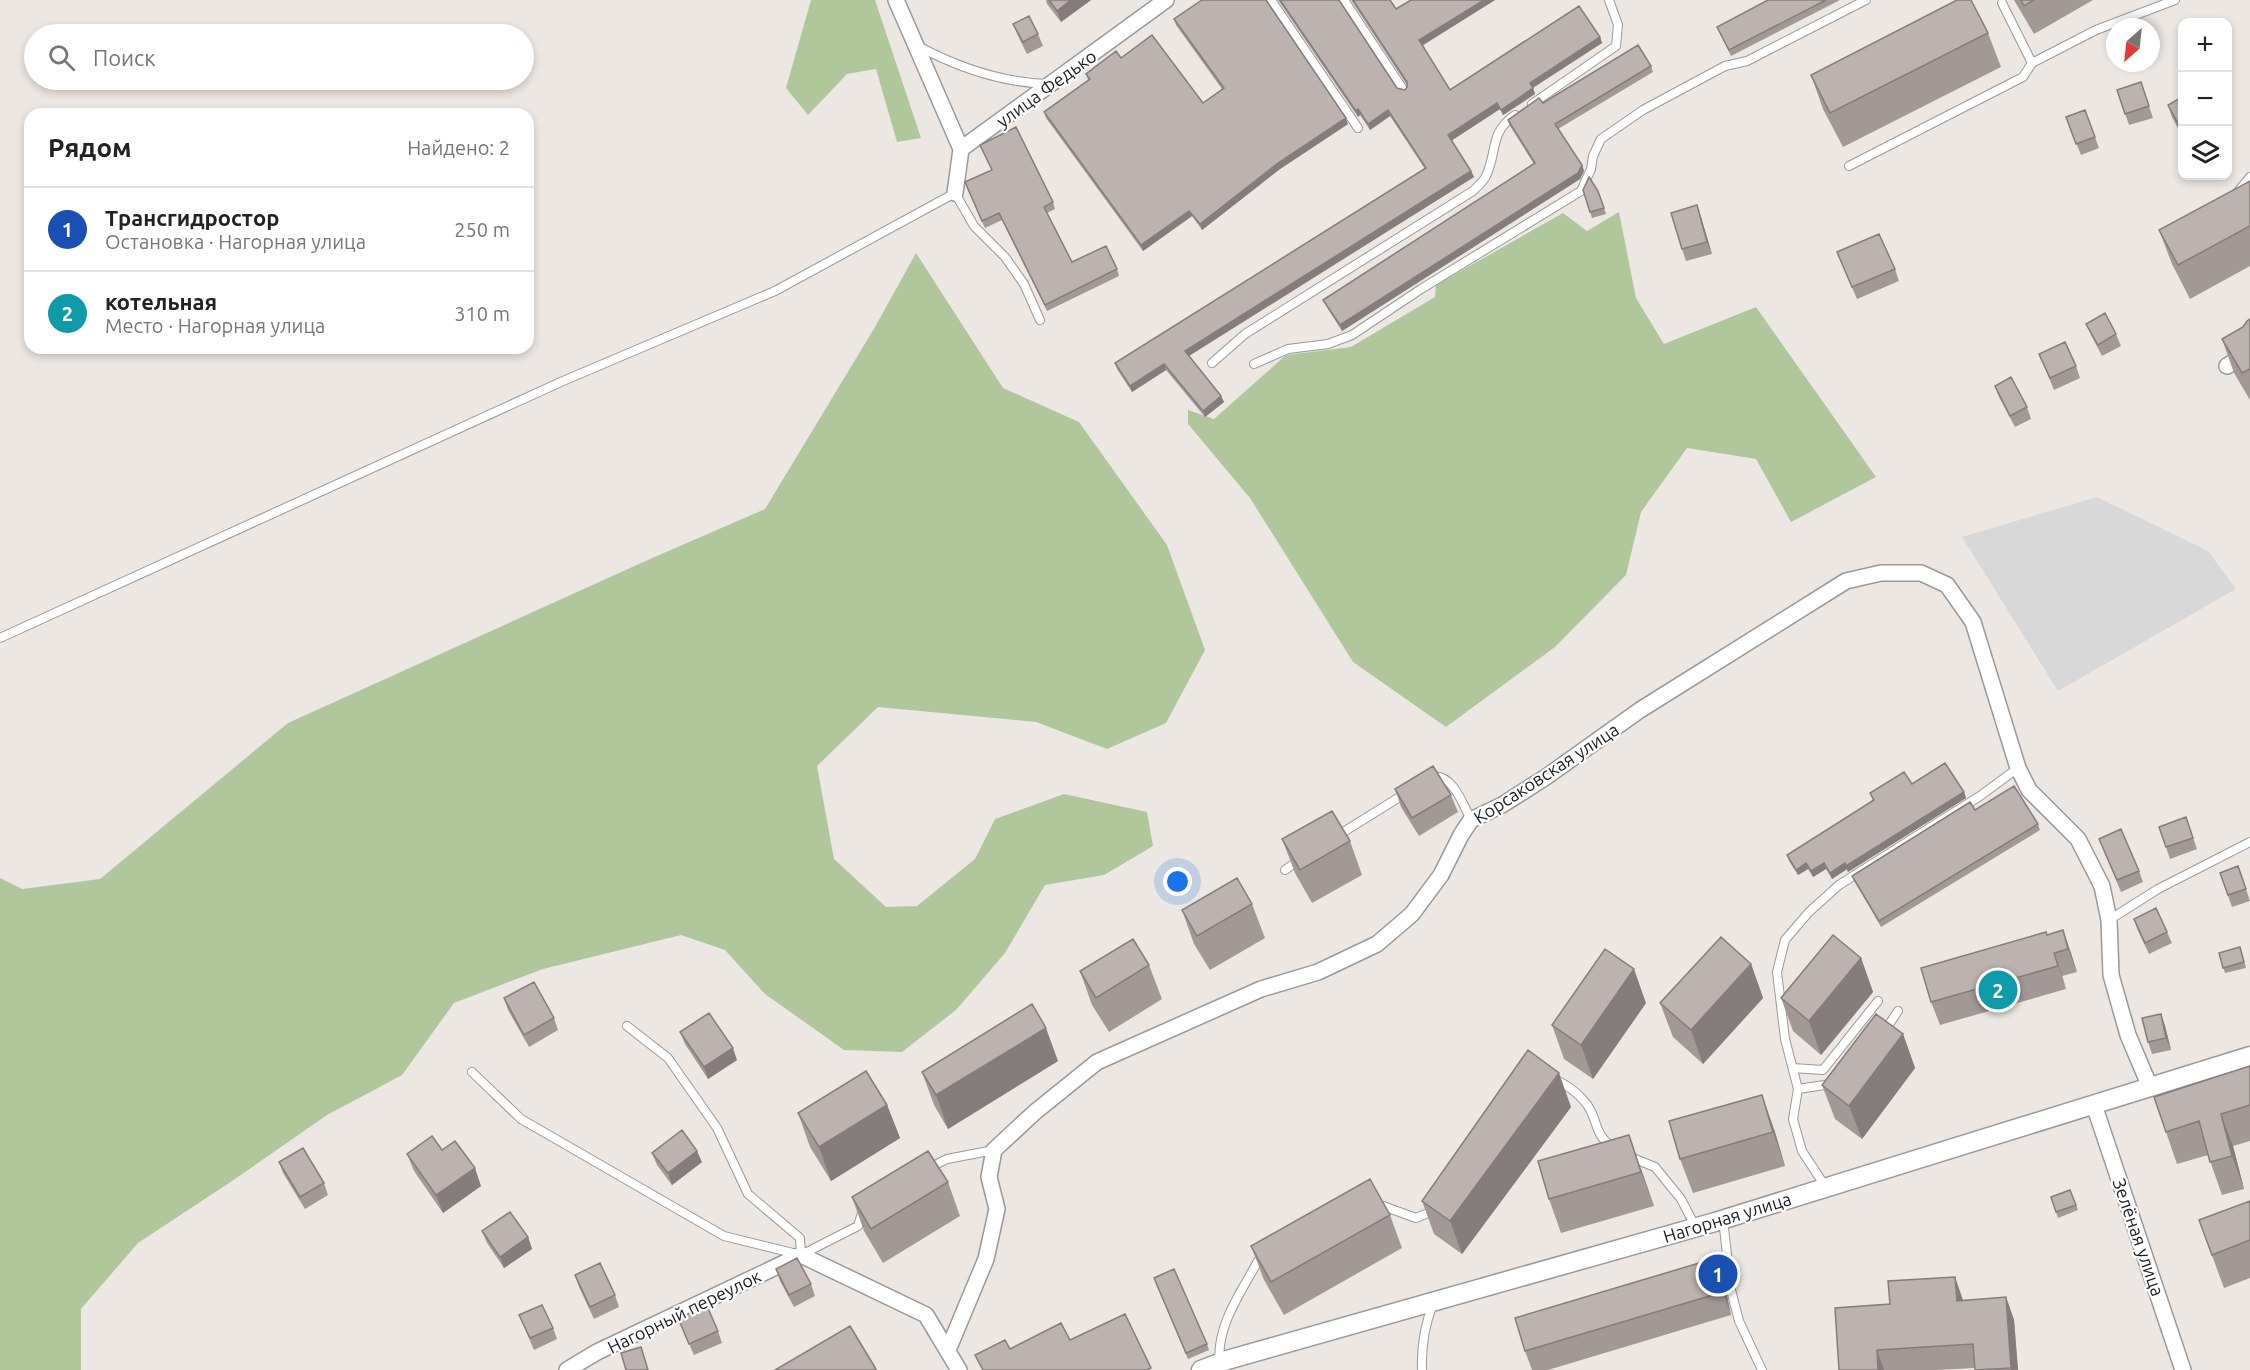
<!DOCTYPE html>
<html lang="ru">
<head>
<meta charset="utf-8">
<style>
	body { margin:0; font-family:Ubuntu,sans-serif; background:#f2f2f2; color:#222 }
	.controls { position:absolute; right:18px; top:18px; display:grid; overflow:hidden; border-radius:12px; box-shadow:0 3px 9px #0003 }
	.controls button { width:54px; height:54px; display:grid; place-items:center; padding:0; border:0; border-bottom:2px solid #e0e0e0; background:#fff; color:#222; font:30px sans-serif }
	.compass { position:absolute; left:2106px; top:18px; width:54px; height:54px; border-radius:50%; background:#fff; box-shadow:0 3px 9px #0003; rotate:207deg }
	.you { position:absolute; left:1178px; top:882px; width:21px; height:21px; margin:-15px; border:4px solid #fff; border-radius:50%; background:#1a73e8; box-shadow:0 0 0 9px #1a73e833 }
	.badge { display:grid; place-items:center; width:39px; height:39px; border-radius:50%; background:#b31532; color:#fff; font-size:20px; font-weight:700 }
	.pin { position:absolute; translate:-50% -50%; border:3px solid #fff; box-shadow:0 2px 6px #0006 }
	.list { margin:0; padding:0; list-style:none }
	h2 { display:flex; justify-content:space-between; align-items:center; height:78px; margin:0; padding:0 24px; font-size:26px }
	h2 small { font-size:20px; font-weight:400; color:#767676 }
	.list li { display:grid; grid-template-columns:39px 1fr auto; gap:18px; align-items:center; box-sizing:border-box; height:84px; padding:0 24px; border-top:2px solid #e0e0e0 }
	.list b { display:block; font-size:22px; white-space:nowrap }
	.list p { margin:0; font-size:20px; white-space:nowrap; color:#767676 }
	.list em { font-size:20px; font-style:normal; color:#767676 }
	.icon { flex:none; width:33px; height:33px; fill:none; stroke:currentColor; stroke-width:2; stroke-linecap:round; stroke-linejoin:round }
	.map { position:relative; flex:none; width:2250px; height:1370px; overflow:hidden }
	.search { position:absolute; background:#fff; box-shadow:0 3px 9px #0003; left:24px; top:24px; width:510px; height:66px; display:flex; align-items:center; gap:15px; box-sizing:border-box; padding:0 21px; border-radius:33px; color:#767676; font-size:22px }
	.panel { position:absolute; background:#fff; box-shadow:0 3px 9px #0003; left:24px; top:108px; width:510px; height:246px; border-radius:18px }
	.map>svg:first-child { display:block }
</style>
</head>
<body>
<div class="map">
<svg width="2250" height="1370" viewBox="0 0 2250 1370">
	<rect width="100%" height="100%" fill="#ece7e3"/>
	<path fill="#b0c79b" d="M811,0h64l46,138 -24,4 -21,-73 -29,5 -39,41 -22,-27z
		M1619,212l17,86 28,46 92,-37 120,170 -85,45 -35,-63 -69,-11 -46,64 -15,63 -71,72 -109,80 -93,-65 -103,-164 -62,-74v-14l26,9 72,-64 65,-8 84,-50 1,-12 127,-72 24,18z
		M916,253l87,135 76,34 88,123 38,105 -39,73 -59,26 -71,-27 -158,-15 -61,59 17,93 52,48 31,-1 58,-47 20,-40 69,-25 83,18 6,34 -49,29 -59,10 -40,68 -49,57 -54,42 -58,-2 -79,-56 -40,-44 -44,-15 -138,34 -89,34 -52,72 -75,40 -92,64 -97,64 -57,66v61h-81v-492l22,11 78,-10 188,-156 362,-164 115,-50 110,-182z"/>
	<path fill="#d8d8d8" d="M2097,497l111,54 28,38 -178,102 -96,-154z"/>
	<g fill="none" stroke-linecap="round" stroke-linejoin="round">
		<g stroke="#999" stroke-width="10">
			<path id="service" d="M1271,0l87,128
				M1344,0l60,91
				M2002,3l30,60 64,-33 79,-30
				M918,46c39,21 84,36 128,38
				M1532,104l84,-58 2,-21 -9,-25
				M1849,166l174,-89 9,-14
				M2236,194l14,-17
				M1212,363l33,-29 228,-143c5,-5 11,-10 13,-15 12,-26 3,-43 29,-61
				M1254,364l34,-15 40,-5 24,-9 69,-46 160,-98 10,-22 2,-13 8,-17 42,-29 82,-44 22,-5 119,-61
				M0,638l563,-257 212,-90 180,-98 19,33 31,31 19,27 16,36
				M1431,777c21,-5 32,27 40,43
				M1337,836l69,-43
				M1285,870l14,-10
				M2109,920l49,-31 92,-47
				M1884,1032l14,-21
				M1793,1068l30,2 55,-69
				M472,1072l49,47 203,117 77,19 -1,-17 -52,-44 -31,-66 -49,-70 -41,-32
				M1554,1079c11,5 23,13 31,23 13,14 8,33 27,44
				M1798,1089l33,-5
				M1630,1157l25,10 26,32 14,27
				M929,1168l18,-9 47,-9
				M1825,1186l-23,-35 -9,-32 5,-30 -13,-50 -8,-67 8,-32 24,-28 30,-27 141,-89 38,-28
				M1376,1207l7,-1 33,12 19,-8
				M1723,1219l8,71 8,31 23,49
				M801,1255l57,-29 5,-16
				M1220,1364c-5,-36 21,-72 38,-103l7,-3
				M1422,1370c-1,-24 2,-43 11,-66"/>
		</g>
		<g stroke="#999" stroke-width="18">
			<path id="minor" d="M896,0l65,149
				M955,193l6,-44 205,-149
				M2227,366l23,-14
				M2094,1105l89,265
				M948,1350l38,-91 11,-50 -8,-32 5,-27 41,-38 62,-50 164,-73 57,-17 59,-28 35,-30 29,-39 20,-40 10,-15 31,-15 44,-28 94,-67 206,-129 35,-8h40l26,12 26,37 45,146 11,22 49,49 24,47 7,34 2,55 17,60 22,52
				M567,1370l30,-18 204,-97 125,60 33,55"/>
		</g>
		<g stroke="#999" stroke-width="21">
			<path id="tertiary" d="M1201,1370l26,-10 488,-138 535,-166"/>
		</g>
		<use href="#service" stroke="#fff" stroke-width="8"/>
		<use href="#minor" stroke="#fff" stroke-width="15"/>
		<use href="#tertiary" stroke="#fff" stroke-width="18"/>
	</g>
	<path fill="#a29997" d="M1046,0h45l-30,22 -14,-18z
		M1278,0h62l-1,1 58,87 8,2 2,-3v-2l-56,-85h39l6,9 15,-9h84l-73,46 28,44 150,-53 2,6 -69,45 2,6 -32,21 -3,-6 -48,31 19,31 3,6 -285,179 32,40 3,6 -19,15 -39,-47 -34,22 -15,-23 -2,-6 310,-194 -35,-53 -20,14 -10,-15 -2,2z
		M1768,0h72l-109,56 -14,-29z
		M2014,0h79l-59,34z
		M1174,19l174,105 -68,45 -78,61 -10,-14 -49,35 -97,-133 -2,-6 44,-32 -2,-6 35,-16 82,45 19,-14 -46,-64z
		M1013,24l25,10 5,12 -16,8 -9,-18z
		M1988,33l13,34 -158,80 -20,-38 -12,-34z
		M1651,66l2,6 -95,57 24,36 2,6 -4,8 -238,152 -16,-25 -3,-6 211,-136 -24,-38 -2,-6 35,-17z
		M2141,82l12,36 -24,7 -12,-35z
		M2182,97v39l-10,-19 -4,-12z
		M2085,110l14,38 -18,7 -15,-38z
		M980,145l73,57 2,7 -8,4 25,49 45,7 2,7 -72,35 -45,-91 -17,8 -18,-40 -2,-6 27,-12z
		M2250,181v85l-60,33 -18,-35 -13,-34z
		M1583,190l15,1 8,23 -14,4z
		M1697,205l15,49 -26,7 -4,-12z
		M1837,252l58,17 4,12 -42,18z
		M2250,319v81l-16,-27 -12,-34 21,-12z
		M2086,324l30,10 5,12 -19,10 -11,-21z
		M2039,354l37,12 4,12 -26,12z
		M1995,386l32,21 4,12 -16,8 -16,-30z
		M1912,784l52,8 2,6 -118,74 -1,-3 -15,10 -6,-10 -13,8 -5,-8 -10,6 -9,-14 -2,-6 86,-54 -3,-8z
		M1395,789l56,6 7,17 -39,24 -18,-29z
		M1975,810l63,14 2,6 -159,97 -26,-45 -3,-6z
		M2186,817l11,32 -27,10 -11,-32z
		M1282,839l68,2 12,34 -50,28 -17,-30z
		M2099,839l40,32 4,11 -22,10z
		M2238,866l12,35 -18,6 -12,-34z
		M1252,904l13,34 -55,32 -16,-26 -12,-34z
		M2134,919l33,13 5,11 -23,11 -11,-23z
		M2063,930l14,42 -15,4 4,13 -126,36 -9,-23 116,-67z
		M2240,947l6,21 -21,5 -6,-20z
		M1861,958l12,34 -52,63 -28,-24 -12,-33z
		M1751,964l12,34 -60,66 -30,-27 -13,-34z
		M1149,965l13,34 -53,33 -17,-27 -12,-34z
		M504,998l50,20 4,12 -29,17 -21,-37z
		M1646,1003l-53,76 -29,-20 -12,-34z
		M2161,1014l4,12 6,24 -19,4 -4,-12z
		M680,1032l57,28 -29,19 -23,-35z
		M1903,1034l12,34 -53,71 -27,-20 -13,-34z
		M1058,1061l-110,68 -14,-24 -12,-33z
		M2250,1066v75l-17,5 11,43 -22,6 -14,-40 -31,9 -11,-32z
		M887,1105l13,33 -69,43 -21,-34 -12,-34z
		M1571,1107l-109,147 -28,-20 -12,-33z
		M1774,1129l11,37 -92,27 -13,-34z
		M442,1150l39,36 -38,27 -29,-42 -7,-17z
		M652,1153l50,9 -30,23 -15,-20z
		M279,1162l45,21 4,12 -23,14 -22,-36z
		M1641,1169l13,37 -93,27 -12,-34z
		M948,1182l12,34 -77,47 -19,-32 -12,-34z
		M2070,1190l8,20 -20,8 -7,-21z
		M2250,1201v77l-26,10 -25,-68z
		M1390,1215l12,33 -118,67 -20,-35 -13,-34z
		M482,1231l46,6 4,12 -28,19 -17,-25z
		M1716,1258l8,24 7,33 -183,55h-16l-7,-19z
		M776,1269l35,15 4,12 -21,11 -14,-26z
		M575,1275l40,20 4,12 -25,12 -15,-32z
		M1156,1284l51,60 2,6 -21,9z
		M2006,1297l8,23 4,50h-43v-2l-39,2h-97l124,-70z
		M519,1315l34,13 4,11 -23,11z
		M678,1318l40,13 4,12 -28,12z"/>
	<path fill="#847d7b" d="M1071,0h20l-30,22 -4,-11z
		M1484,0h11l-74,46 -2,-6z
		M1600,37l2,6 -70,45 -2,-5z
		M1533,88l2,6 -32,21 -2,-5z
		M1497,103l3,6 -49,32 -3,-6z
		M1358,109l2,6 -2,2 -2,-6z
		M1388,110l2,6 -20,14 -2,-6z
		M1346,118l2,6 -68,45 -78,61 -2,-6 78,-61z
		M1582,165l2,6 -4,8 -238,152 -2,-6z
		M1471,171l3,6 -287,180 -2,-6z
		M1697,205l4,12 11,37 -5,-12z
		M1189,211l3,5 -49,35 -2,-6z
		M1164,364l2,6 -34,22 -2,-6z
		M1221,396l3,6 -19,15 -2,-6z
		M1964,792l2,6 -118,74 -2,-6z
		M1806,863l2,6 -10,6 -2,-5z
		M1824,863l2,6 -13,8 -2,-6z
		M1845,863l2,6 -15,10 -2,-6z
		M2063,930l8,23 6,19 -9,-23z
		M2054,953l8,23 4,13 -8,-23z
		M1861,958l12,34 -52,63 -12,-34z
		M1751,964l12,34 -60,66 -12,-34z
		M1634,969l12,34 -53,76 -12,-34z
		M2161,1014l4,12 6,24 -5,-12z
		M1046,1028l12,33 -110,68 -12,-34z
		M1903,1034l12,34 -53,71 -13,-33z
		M733,1048l4,12 -29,19 -4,-12z
		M1559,1073l12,34 -109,147 -12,-33z
		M1762,1095l12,34 11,37 -12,-34z
		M887,1105l13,33 -69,43 -12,-34z
		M2221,1114l12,32 11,43 -12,-33z
		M1629,1135l12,34 13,37 -13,-34z
		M697,1151l5,11 -30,23 -4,-12z
		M475,1168l6,18 -38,27 -7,-18z
		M528,1237l4,12 -28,19 -4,-11z
		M1716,1258l8,24 7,33 -8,-23z
		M1955,1277l8,23 -6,1z
		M2006,1297l8,23 4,50h-7v-2z
		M1877,1350l7,20h-6z"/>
	<path fill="#bcb2b0" stroke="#847d7b" stroke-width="1.5" d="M1049,0h22l-14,11z
		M1202,0h64l80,118 -68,45 -78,61 -11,-13 -48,34 -97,-133 46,-33 -4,-5 30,-23 5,7 31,-23 51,68 21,-15 -50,-69z
		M1280,0h59l58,88 8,2 2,-3v-5l-54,-82h37l6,9 15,-9h73l-65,40 31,50 129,-84 21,31 -70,46 3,5 -32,22 -4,-7 -49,32 23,36 -286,180 36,45 -18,15 -39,-47 -34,22 -15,-23 311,-195 -38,-58 -20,14 -10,-15 -2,2z
		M1768,0h58l-97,50 -12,-23z
		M1957,0h14l17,33 -158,80 -19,-38z
		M2021,0h13l-10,6z
		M1029,16l9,18 -15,8 -10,-18z
		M1638,45l13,21 -96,58 27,41 -4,8 -238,152 -17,-25 212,-137 -27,-43 31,-22 4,5z
		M2141,82l8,24 -24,8 -8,-24z
		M2182,97v34l-14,-26z
		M2085,110l10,27 -19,7 -10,-27z
		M1016,127l37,75 -9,5 28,55 34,-16 11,23 -72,36 -46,-92 -17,8 -17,-39 27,-12 -12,-25z
		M1589,177l9,14 6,17 -14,4 -7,-22z
		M2250,181v45l-72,39 -19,-35z
		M1697,205l10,37 -25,7 -11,-36z
		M1879,234l16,35 -43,18 -15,-35z
		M2105,313l11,21 -18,11 -12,-21z
		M2250,319v50l-8,4 -20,-34 21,-12 4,-6z
		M2065,342l11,24 -26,12 -11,-24z
		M2011,377l16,30 -17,9 -15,-30z
		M1945,763l19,29 -118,74 -1,-3 -15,10 -6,-10 -13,8 -5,-8 -10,7 -9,-15 87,-55 -4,-7 34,-21 8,12z
		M1433,766l18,29 -39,23 -17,-29z
		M2014,786l24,38 -159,97 -27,-45 118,-74 5,8z
		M1332,811l18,30 -50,29 -18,-31z
		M2186,817l7,21 -27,9 -7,-20z
		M2121,829l18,42 -22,9 -18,-41z
		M2238,866l8,23 -18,6 -8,-22z
		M1237,878l15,26 -55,32 -15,-26z
		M2156,908l11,24 -22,11 -11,-24z
		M2063,930l5,19 -14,4 4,13 -127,36 -10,-34 125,-36 1,3z
		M1833,935l28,23 -52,63 -28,-23z
		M1721,937l30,27 -60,66 -31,-27z
		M1133,939l16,26 -53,33 -16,-27z
		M2240,947l4,15 -21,6 -4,-15z
		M1605,949l29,20 -53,76 -29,-20z
		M534,982l20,36 -30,17 -20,-37z
		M1032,1004l14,24 -110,67 -14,-23z
		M709,1013l24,35 -29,19 -24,-35z
		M1876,1014l27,20 -54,72 -27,-21z
		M2161,1014l5,24 -18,4 -6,-24z
		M1528,1050l31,23 -109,148 -28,-20z
		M2250,1066v39l-29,9 11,42 -22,6 -11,-41 -33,11 -12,-35z
		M866,1071l21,34 -68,42 -21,-34z
		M1762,1095l11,37 -93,27 -11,-38z
		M682,1130l15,21 -29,22 -16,-20z
		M1629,1135l12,37 -92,27 -11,-38z
		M432,1136l10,14 13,-9 20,27 -39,27 -29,-41z
		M303,1148l21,35 -24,14 -21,-35z
		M928,1151l20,31 -77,47 -19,-32z
		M1370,1179l20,36 -119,67 -20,-36z
		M2070,1190l6,15 -20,7 -5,-15z
		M2250,1201v39l-38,15 -13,-35z
		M510,1212l18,25 -28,20 -18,-26z
		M797,1258l14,26 -22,11 -13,-26z
		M1716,1258l7,34 -198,59 -10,-33z
		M600,1263l15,32 -25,12 -15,-32z
		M1174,1269l33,75 -21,9 -32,-75z
		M1955,1277l2,24 49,-4 5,71 -36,2 -2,-26 -96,6 1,20h-39l-4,-62 55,-4 -2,-23z
		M542,1305l11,23 -23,10 -11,-23z
		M707,1306l11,25 -29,13 -11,-26z
		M1125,1314l26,54 -4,2h-164l-8,-15 30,-15 5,9 51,-26 9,17z
		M850,1326l26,43 -2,1h-99z
		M641,1347l7,23h-22l-5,-17z"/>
	<g text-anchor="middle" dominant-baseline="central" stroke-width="4.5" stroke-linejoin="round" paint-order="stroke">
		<g font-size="18" fill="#1c1c1c" stroke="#fff">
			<text transform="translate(1046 88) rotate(-36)">улица Федько</text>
			<text transform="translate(1546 773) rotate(-33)">Корсаковская улица</text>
			<text transform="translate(1727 1217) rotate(-17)">Нагорная улица</text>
			<text transform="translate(2139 1237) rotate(71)">Зелёная улица</text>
			<text transform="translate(684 1311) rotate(-26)">Нагорный переулок</text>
		</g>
	</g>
</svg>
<div class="controls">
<button>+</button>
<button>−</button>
<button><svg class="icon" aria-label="layers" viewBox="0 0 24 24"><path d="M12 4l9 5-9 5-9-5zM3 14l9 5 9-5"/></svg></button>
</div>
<svg class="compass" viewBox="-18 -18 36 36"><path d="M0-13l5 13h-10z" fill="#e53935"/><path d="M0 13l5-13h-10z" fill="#767676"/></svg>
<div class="you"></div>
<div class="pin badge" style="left:1718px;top:1274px;background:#1a4fb4">1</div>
<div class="pin badge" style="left:1998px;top:990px;background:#0f9aa8">2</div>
<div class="search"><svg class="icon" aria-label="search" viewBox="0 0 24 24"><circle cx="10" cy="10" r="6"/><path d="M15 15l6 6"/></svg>Поиск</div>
<section class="panel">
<h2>Рядом<small>Найдено: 2</small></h2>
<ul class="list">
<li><span class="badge" style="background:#1a4fb4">1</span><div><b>Трансгидростор</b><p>Остановка · Нагорная улица</p></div><em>250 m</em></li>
<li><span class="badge" style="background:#0f9aa8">2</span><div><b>котельная</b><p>Место · Нагорная улица</p></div><em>310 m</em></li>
</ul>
</section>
</div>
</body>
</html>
